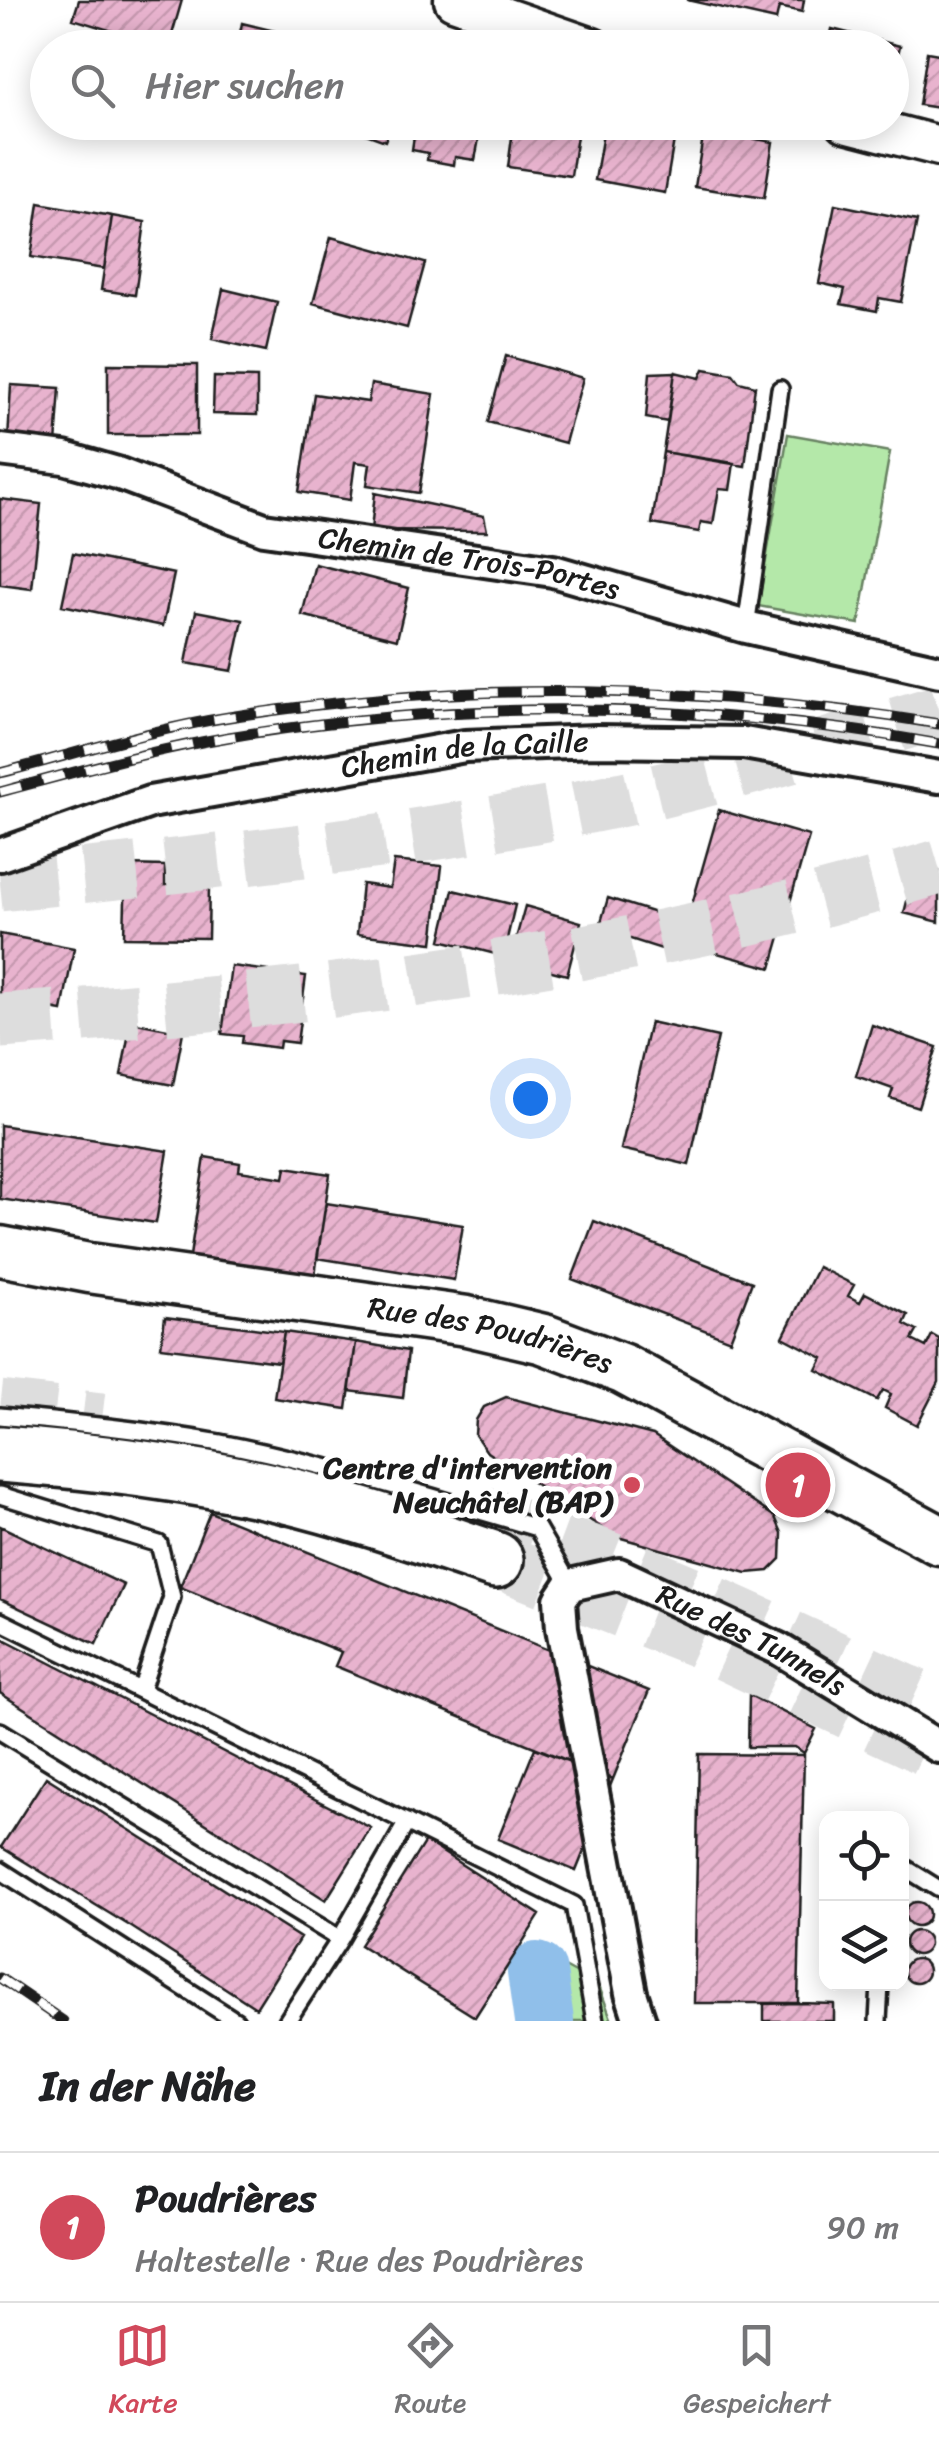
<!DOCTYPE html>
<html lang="de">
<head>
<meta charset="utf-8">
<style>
	body { margin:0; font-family:Sriracha,sans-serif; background:#f6f6f6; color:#202124 }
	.controls { position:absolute; right:30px; bottom:30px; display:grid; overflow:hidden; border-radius:20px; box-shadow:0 5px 25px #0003 }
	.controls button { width:90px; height:90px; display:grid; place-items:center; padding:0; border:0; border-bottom:2px solid #e0e0e0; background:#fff; color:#202124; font:50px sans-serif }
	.you { position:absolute; left:530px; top:1098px; width:35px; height:35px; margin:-25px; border:8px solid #fff; border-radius:50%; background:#1a73e8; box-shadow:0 0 0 15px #1a73e833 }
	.badge { display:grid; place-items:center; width:65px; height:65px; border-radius:50%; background:#d1495b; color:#fff; font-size:32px; font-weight:700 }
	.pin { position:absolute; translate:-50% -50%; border:5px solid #fff; box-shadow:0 2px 10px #0006 }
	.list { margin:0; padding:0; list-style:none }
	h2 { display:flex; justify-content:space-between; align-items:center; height:130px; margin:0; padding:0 40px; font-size:42px }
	h2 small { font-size:32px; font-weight:400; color:#757577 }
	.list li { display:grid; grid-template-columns:65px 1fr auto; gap:30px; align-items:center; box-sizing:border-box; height:150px; padding:0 40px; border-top:2px solid #e0e0e0 }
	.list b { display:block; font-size:38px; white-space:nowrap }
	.list p { margin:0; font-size:32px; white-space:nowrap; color:#757577 }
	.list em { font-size:32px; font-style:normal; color:#757577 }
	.icon { flex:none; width:55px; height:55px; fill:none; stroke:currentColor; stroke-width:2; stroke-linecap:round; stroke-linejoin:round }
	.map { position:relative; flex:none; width:939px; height:2021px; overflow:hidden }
	.search { position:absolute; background:#fff; box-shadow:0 5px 25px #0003; left:30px; right:30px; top:30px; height:110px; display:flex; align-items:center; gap:25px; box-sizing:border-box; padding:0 35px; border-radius:55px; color:#757577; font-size:38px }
	.sheet { height:280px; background:#fff }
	nav { display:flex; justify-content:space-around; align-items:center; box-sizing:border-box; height:140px; border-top:2px solid #e0e0e0; background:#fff; font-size:28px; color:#757577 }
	nav a { display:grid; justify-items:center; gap:5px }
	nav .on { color:#d1495b }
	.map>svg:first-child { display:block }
</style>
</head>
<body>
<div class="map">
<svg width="939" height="2021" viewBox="0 0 939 2021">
	<defs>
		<pattern id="forest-firs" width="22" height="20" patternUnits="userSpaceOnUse" patternTransform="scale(2.5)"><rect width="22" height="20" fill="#b4e8a9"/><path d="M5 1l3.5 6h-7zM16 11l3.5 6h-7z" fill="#9ac691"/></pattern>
		<pattern id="building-hatch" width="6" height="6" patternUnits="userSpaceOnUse" patternTransform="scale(2.5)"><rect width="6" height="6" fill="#e8b3ce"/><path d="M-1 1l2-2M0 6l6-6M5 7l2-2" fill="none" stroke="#c699b0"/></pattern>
	</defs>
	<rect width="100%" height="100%" fill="#fff"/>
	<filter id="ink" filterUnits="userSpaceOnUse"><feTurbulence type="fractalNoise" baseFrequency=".01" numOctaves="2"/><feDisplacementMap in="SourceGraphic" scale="20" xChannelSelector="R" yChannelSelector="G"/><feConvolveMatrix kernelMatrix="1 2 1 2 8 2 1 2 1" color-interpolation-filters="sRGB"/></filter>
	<g filter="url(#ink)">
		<path fill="url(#forest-firs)" stroke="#688262" stroke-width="2.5" d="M563,1966l36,20 13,35h-87z"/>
		<path fill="#b4e8a9" stroke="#688262" stroke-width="2.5" d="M788,434l102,18 -31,172 -101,-18z"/>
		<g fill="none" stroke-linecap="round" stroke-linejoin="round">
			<path stroke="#90bfea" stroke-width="60" d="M537,1972l7,49"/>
		</g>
		<path fill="url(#building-hatch)" stroke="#1c1c1c" stroke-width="2.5" d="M79,0h103l-13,45 8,3 -51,-2 3,-10 -56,-17z
			M687,0h117l-2,12 -23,-5 -3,13z
			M242,23l53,13 -2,7 19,5h-75z
			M832,29l68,17 -8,34v-32h-64z
			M927,52l12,2v54l-20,-3z
			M333,122h59l-7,19z
			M416,122h66l-7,38 -20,-3 -1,8 -27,-5 1,-7 -16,-3z
			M514,122h65l-8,54 -63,-9z
			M605,122h72l-12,71 -70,-13z
			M704,130l69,12 -9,56 -69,-11z
			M39,203l73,13 -8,53 -73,-12z
			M835,204l82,17 -16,81 -22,-4 -2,13 -36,-7 4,-15 -26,-6z
			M112,216l33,6 -10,73 -34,-5z
			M331,237l94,26 -18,65 -94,-25z
			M223,289l54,13 -11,49 -54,-12z
			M506,356l77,22 -18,65 -77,-21z
			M108,364l89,1v70h-89z
			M704,369l29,5 6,8 16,4 -10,80 -82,-14 12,-80 25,6z
			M675,372l-7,50 -22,-4 4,-45z
			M214,377l43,1v37l-44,-1z
			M371,384l63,10 -15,99 -52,-8 3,-21 -15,-2 -5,38 -51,-8 15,-98 54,8z
			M11,385l49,3 -4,56 -48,-3z
			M663,452l71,11 -4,27 -11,-1 -6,35 -12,-2 -2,10 -47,-8z
			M375,493l109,23 3,15 -116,-1z
			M0,499l41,5 -9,85 -32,-4z
			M73,553l101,21 -11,52 -101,-21z
			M315,564l94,24 -12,51 -95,-24z
			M196,611l47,9 -11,51 -46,-8z
			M719,810l90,26 -38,132 -90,-25z
			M394,861l48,5 -9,77 -76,-9 5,-50 28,4z
			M126,865l39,1v19l44,1 -1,52 -84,-1z
			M916,866l23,5v51l-35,-9z
			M453,890l62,15 -12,51 -62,-16z
			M608,898l79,25 -10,31 -78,-25z
			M525,906l56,16 -14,53 -57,-15z
			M0,934l74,14 -12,63 -62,-11z
			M231,966l75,10 -9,67 -17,-2 -1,7 -37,-5 1,-7 -21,-2z
			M131,1022l52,10 -10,53 -52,-10z
			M650,1022l68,15 -29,128 -68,-16z
			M872,1025l65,22 -19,60 -28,-9 3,-9 -37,-13z
			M0,1125l168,26 -12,72 -156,-24z
			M205,1157l35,6 -1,8 45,7 2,-11 44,7 -15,101 -125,-19z
			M326,1203l137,22 -9,55 -137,-22z
			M594,1221l158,61 -22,58 -158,-61z
			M818,1267l36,18 -6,11 12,6 5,-9 43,22 -4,9 13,7 -5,9 14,7 6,-12 7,4v43l-22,43 -32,-17 6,-14 -8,-4 -6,10 -60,-30 6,-12 -40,-21z
			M165,1317l119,15 -5,30 -118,-15z
			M284,1332l72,10 -9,67 -73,-11z
			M356,1342l52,9 -5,47 -54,-7z
			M506,1397l147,38 122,82 7,16 -1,26 -12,12 -22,2 -133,-37 -127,-84 -12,-17 1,-15 8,-13z
			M210,1512l439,179 -36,88 -278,-113 6,-14 -161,-65z
			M0,1526l124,59 -28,59 -96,-45z
			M0,1637l371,191 -45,72 -326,-207z
			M749,1695l67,34 -12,24 -9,-6h-47z
			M535,1748l78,31 -37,92 -78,-32z
			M699,1754l105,1 -6,248h-104z
			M46,1777l254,161 -44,70 -126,-82 -129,-79z
			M425,1841l115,74 -65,102 -115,-72z
			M905 1914a12 12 0 1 1 24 0a12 12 0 1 1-24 0Z
			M905 1943a12 12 0 1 1 24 0a12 12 0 1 1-24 0Z
			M904 1971a12 12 0 1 1 24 0a12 12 0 1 1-24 0Z
			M798,2003l36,1v17h-70v-17z"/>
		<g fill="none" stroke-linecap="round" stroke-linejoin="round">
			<path stroke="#ddd" stroke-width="55" stroke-dasharray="55 28" stroke-linecap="butt" d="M0,884c199,-20 398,-40 594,-79 117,-23 231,-59 345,-93
				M0,1021c317,-21 634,-62 939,-154
				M0,1408l102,12
				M482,1513c157,51 307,125 457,194
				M495,1560l203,80 234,111"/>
			<g stroke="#1c1c1c" stroke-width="22">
				<path id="service" d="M746,627l34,-238
					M0,1416c74,7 147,14 220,27 107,21 212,54 317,85l33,57
					M0,1495l159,49 13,53 -31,93
					M0,1621l574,284 21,116
					M0,1731l340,208
					M902,1866l37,23
					M0,1870l236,151
					M287,2021l53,-82 67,-117
					M878,2021l2,-37"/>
			</g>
			<g stroke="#1c1c1c" stroke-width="38">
				<g id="minor">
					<path id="s1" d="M0,450l64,8 53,15 147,56 289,42 193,56 193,44"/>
					<path id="s2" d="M0,855l150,-53 315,-56 131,-5 148,2 195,34"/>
					<path id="s3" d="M640,2021l-9,-28 -69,-365 -2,-28 10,-15 49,-11 160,75 160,98"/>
				</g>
			</g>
			<g stroke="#1c1c1c" stroke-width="45">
				<path id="tertiary" d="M454,0l138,48
					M846,122l93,24"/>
			</g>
			<g stroke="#1c1c1c" stroke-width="55">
				<g id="primary">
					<path id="s4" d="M0,1251l89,17 378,53 77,18 79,30 316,171"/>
				</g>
			</g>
			<g stroke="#1c1c1c" stroke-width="62">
				<path id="motorway" d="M0,1454c95,7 189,19 282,40 72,17 142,42 213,66"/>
			</g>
			<use href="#service" stroke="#fff" stroke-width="15"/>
			<use href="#minor" stroke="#fff" stroke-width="30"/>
			<use href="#tertiary" stroke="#fff" stroke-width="38"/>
			<use href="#primary" stroke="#fff" stroke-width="48"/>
			<use href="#motorway" stroke="#fff" stroke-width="55"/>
			<g stroke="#1c1c1c" stroke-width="11">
				<path id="rail" d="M0,773c75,-19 152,-44 229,-56 239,-38 471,-32 710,7
					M0,792c75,-20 152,-42 229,-55 235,-39 475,-35 710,7
					M0,1978l63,43"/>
			</g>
			<use href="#rail" stroke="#fff" stroke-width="8" stroke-dasharray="22" stroke-linecap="butt"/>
		</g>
	</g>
	<circle fill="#d1495b" stroke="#fff" stroke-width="4" cx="632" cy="1485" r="10"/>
	<g text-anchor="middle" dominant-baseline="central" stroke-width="10" stroke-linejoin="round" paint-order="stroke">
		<g font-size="30" fill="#1c1c1c" stroke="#fff">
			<text stroke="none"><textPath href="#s1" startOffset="485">Chemin de Trois-Portes</textPath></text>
			<text stroke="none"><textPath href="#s2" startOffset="478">Chemin de la Caille</textPath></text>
			<text stroke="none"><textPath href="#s4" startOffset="498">Rue des Poudrières</textPath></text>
			<text stroke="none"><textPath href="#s3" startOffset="645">Rue des Tunnels</textPath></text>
		</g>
		<g font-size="30" font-weight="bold" fill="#1c1c1c" stroke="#fff" text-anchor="end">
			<text x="612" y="1468">Centre d'intervention<tspan x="612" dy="34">Neuchâtel (BAP)</tspan></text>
		</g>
	</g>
</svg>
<div class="controls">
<button><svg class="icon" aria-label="locate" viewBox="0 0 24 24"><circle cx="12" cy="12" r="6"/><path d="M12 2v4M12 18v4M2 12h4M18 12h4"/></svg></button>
<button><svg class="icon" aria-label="layers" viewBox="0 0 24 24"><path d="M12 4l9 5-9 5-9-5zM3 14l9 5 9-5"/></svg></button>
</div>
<div class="you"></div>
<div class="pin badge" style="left:798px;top:1485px">1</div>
<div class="search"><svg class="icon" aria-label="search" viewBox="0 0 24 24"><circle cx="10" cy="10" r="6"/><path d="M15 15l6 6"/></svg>Hier suchen</div>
</div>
<section class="sheet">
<h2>In der Nähe<small></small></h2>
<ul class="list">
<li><span class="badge">1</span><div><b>Poudrières</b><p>Haltestelle · Rue des Poudrières</p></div><em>90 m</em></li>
</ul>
</section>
<nav>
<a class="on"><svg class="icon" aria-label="map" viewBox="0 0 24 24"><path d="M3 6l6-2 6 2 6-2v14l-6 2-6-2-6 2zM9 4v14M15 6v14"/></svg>Karte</a>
<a><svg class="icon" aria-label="directions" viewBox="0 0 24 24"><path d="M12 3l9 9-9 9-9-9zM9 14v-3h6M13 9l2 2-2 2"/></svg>Route</a>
<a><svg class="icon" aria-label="saved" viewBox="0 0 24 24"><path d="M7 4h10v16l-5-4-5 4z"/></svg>Gespeichert</a>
</nav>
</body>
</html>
